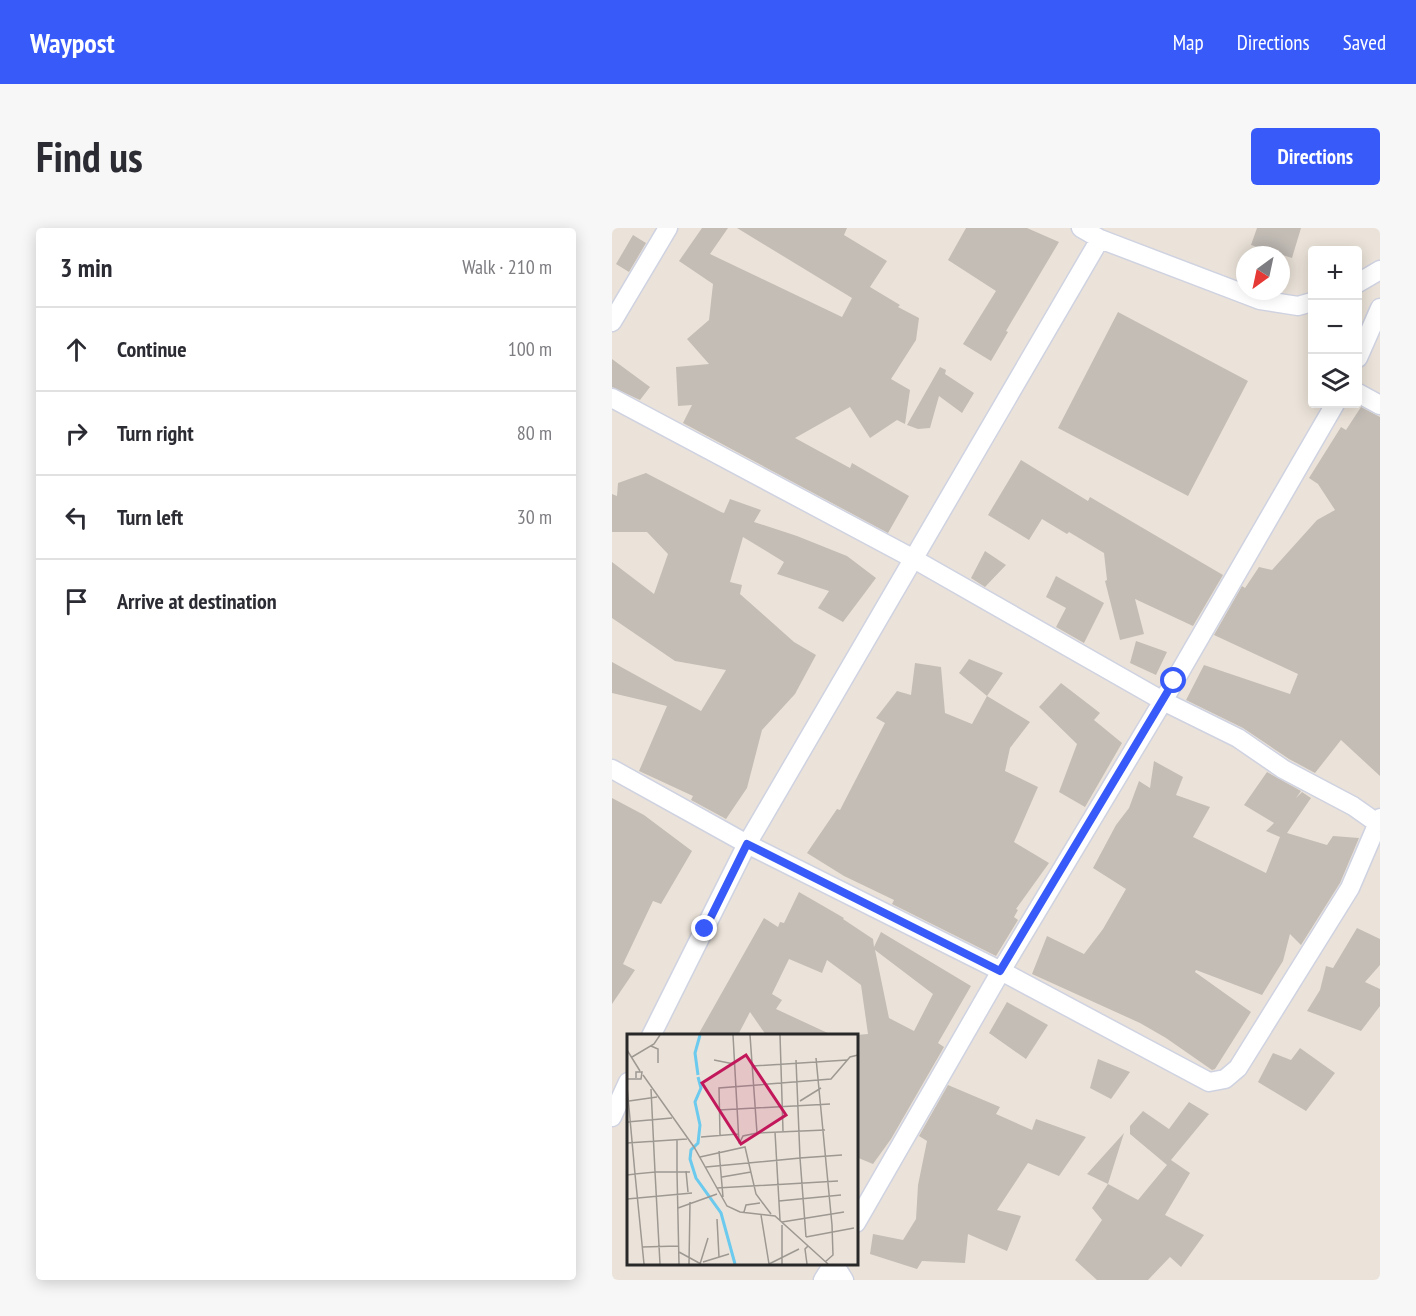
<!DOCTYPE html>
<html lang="en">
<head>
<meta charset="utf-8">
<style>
	body { margin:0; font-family:"PT Sans Narrow",sans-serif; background:#f7f7f7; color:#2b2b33 }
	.controls { position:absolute; right:18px; top:18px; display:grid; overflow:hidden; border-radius:6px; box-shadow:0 3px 15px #0003 }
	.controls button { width:54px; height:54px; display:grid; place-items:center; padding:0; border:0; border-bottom:2px solid #e1e1e2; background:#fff; color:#2b2b33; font:30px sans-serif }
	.compass { position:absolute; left:624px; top:18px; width:54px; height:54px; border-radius:50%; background:#fff; box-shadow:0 3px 15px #0003; rotate:213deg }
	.stop { position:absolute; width:18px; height:18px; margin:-14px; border:4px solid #385af9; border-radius:50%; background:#fff }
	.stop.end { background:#385af9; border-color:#fff; box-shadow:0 2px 6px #0008 }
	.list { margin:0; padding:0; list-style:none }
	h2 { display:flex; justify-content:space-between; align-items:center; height:78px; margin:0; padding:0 24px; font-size:26px }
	h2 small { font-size:20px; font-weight:400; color:#7c7c81 }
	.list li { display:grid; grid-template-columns:39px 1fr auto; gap:18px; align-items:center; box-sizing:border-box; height:84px; padding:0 24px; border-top:2px solid #e1e1e2 }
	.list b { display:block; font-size:22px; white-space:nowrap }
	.list em { font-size:20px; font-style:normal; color:#7c7c81 }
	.icon { flex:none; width:33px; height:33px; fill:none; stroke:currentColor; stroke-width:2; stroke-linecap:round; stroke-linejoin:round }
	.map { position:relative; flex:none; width:768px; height:1052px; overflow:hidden; border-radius:6px }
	header { display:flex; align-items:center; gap:36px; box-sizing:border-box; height:84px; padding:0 30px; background:#385af9; color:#fff }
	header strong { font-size:28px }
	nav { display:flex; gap:33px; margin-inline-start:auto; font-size:21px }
	.intro { display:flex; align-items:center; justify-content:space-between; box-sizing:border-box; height:144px; padding:0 36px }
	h1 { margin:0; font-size:42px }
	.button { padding:15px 27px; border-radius:6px; background:#385af9; color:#fff; font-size:21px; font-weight:700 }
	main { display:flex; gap:36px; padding:0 36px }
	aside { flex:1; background:#fff; border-radius:6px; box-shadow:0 3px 15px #0003 }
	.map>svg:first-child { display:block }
</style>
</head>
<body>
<header>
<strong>Waypost</strong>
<nav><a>Map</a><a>Directions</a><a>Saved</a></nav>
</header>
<div class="intro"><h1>Find us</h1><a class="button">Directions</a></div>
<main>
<aside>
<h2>3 min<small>Walk · 210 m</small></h2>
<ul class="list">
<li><svg class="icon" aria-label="ahead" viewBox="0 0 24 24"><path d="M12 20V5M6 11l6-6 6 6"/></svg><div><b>Continue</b></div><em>100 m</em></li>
<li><svg class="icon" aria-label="right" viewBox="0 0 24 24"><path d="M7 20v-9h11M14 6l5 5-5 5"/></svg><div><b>Turn right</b></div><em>80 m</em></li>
<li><svg class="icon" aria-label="left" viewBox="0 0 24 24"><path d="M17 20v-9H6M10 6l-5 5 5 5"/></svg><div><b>Turn left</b></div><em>30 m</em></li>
<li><svg class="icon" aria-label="arrive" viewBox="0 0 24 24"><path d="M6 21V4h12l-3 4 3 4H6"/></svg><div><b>Arrive at destination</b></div></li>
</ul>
</aside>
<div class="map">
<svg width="768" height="1052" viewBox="0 0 768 1052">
	<rect width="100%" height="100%" fill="#ebe3d9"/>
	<path fill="#c3bdb6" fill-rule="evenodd" d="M90,0h26l-18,26 132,63 10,-19 -115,-70h110l-3,7 43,26 -17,26 30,18 -2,2 21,11 -3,22 -25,39 19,11 -5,34 -8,-4 -27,18 -20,-31 -55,31 55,30 2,-5 57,33 -21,37 -205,-110 9,-18 -14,1 -2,-39 33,-3 -22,-25 22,-19 4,-36 -34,-23z
		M354,0h61l32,14 -53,89 2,1 -17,29 -28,-17 33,-53 -48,-31z
		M645,0h44l-9,30 -41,-13z
		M21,7l13,8 -17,29 -13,-8z
		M506,84l130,69 -60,115 -130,-68z
		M0,131l38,28 -10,13 -28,-13z
		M328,139l6,3 -1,4 29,19 -12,20 -23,-17 -9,32 -12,1 -11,-4z
		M749,179l19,10v359l-39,-36 -26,33 -26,-14 -46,-31 -57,-28 18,-35 86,29 8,-20 -84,-39 28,-49 3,2 14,-21 13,3 45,-50 18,-10 -17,-26 -9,-6 32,-51 5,3z
		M409,232l67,41 2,-4 133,78 -30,51 -58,-27 9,35 -24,6 -15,-59 2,-1 -3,-27 -35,-21 -2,2 -25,-15 -13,21 -41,-25z
		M34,245l75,39 3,1 6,-14 31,11 -7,12 43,14 50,20 29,22 -33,44 -25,-14 11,-17 -52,-17 7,-12 -41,-25 -13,45 12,3 -2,9 54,48 22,13 -21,39 -33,36 -15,58 -21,31 -35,-19 2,-4 -54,-25 28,-65 -55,-13v-31l89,49 25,-41 -51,-9 -63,-43v-56l42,32 14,-40 -21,-22h-35v-38l5,2 1,-13z
		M373,323l21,14 -21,22 -14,-9z
		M444,348l48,27 -20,40 -28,-16 10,-19 -20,-11z
		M524,413l31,11 -11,23 -26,-12z
		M357,431l34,14 -16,23 -28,-23z
		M303,435l26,4 4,46 27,11 15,-28 43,26 -20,26 -5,23 33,16 -24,55 35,21 -33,46 2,1 -4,7 4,3 -22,36 -104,-52 2,-4 -50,-24 -37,-23 30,-44 3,1 45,-87 -9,-5 21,-27 14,4z
		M449,455l39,30 -6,7 28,23 -37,64 -26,-15 18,-48 -38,-37z
		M542,533l29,16 -7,18 34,12 -17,30 73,36 14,-36 -14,-6 8,-8 -30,-18 23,-33 34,19 -5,7 6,-6 9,6 -24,35 40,12 6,-9 26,2 -19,45 -39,62 -11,-11 -7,27 -21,34 -66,-25 -1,2 56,40 -36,57 -3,1 -46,-32 -26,-15 -108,-49 15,-38 37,18 19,-25 23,-40 -33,-21 23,-43 13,-17 10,-27 11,7z
		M0,570l32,17 48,36 -31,53 -8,-3 -30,63 12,6 -23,34z
		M187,664l45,26 -1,1 30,20 1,8 7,-15 90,54 -33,57 6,4 -53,92 -18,25 -17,-7v-122l12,-1 -7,-49 -34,-25 -5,13 -33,-14 -17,35 10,6 -6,9 56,26h-66l-16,-23 -12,23h-40l66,-117 14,9 2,-5 4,1zM263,722l58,44 -19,37 -25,-13z
		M745,700l23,11v26l-15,17 15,7v17l-19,25 -54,-20 13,-21 6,-24 7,2z
		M395,774l41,23 -22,34 -37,-26z
		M688,820l35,25 -29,38 -48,-29 15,-29 18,7z
		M486,831l32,13 -19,27 -21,-11z
		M336,857l52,22 -4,7 36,16 4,-11 50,18 -27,39 -31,-13 -31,47 24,6 -14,35 -39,-17 -3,29 -43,-2 -5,8 -47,-15 3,-20 30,6 13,-21 2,-34 9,-44 -8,-5z
		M577,874l20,12 -38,46 19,13 -25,42 39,20 -23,32 -11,-10 -22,23h-51l-22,-20 27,-40 -10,-12 16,-24 30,16 29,-35 -37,-31v-8l13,-15 26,18z
		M512,905l-16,51 -21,-10z"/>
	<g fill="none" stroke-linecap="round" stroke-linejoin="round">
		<g stroke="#cfd2e1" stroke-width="21">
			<path id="minor" d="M469,0l19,11 160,61 38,6 14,-4
				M746,55l22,-13
				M0,94l56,-94
				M746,130l22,-50
				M746,165l22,12
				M0,170l300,160 251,143 75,37 45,31 70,37 24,17
				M0,541l135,75 254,127 208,111 16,-3 13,-11 112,-180 30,-70
				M39,808l96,-192 353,-605
				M0,889l16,-35
				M244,995l145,-252 162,-270 172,-297
				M222,1036l10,16
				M211,1052l10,-16"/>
		</g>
		<use href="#minor" stroke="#fff" stroke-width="18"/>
	</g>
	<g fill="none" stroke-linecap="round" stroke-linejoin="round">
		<path stroke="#385af9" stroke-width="8" d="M93,701l42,-85 253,127 174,-290"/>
	</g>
	<g transform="translate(15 806)">
		<rect width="231" height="231" fill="#ebe3d9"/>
		<path fill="none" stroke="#6bcaee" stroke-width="3" d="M71,41l-3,-22 5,-18M71,43l3,11 -6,14 5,23 -2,18 -7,7 -1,9 6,19 25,35 14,51"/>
		<path fill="none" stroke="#9d9892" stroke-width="1.5" d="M106,1l6,108M123,1l7,98M153,1l3,96M24,12l7,3v14M0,16l13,21M5,23l22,-13 6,-9M189,24l16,167 1,30 -8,7M87,26l20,4M126,32l94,-6M16,41l51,72 33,59 13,6 35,4 53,48M0,45h14l1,-7h-6v6M0,52l8,88 20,-2 5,92M24,55l4,83h22v-32M2,67l28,-4M173,67l21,-13M92,76l111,-6M0,88l45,-4M148,98l5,88M93,101l-1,-47 112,-9 19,-22 8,-2M74,103l37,-3M0,109l60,-4M112,110l4,-8 14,-3 68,-3M92,117l4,46M73,123l45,-10 11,47 15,20M79,133l94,-9 -4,-98M59,137l2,21M0,141l8,-1 9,90M95,143l29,-5M90,154l121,-7M0,165l65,-6M152,167l62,-6M51,174l39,-14M117,178l2,-7 14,-2M134,181l8,49M90,185l2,38M155,188l62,-10M155,191v39M179,203l-6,-79 42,-3M179,203l48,-9M15,213l36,-1M52,218l22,12M76,228l26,-8M52,230l-2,-92h13M62,230l1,-62M73,230l8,-26M142,230l30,-15M180,230l-2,-15 3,-3"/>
		<path fill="#c2185b" fill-opacity="0.15" stroke="#c2185b" stroke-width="3" d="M119,21l40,60 -45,29 -39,-61z"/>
		<rect width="231" height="231" fill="none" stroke="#282828" stroke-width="3"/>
	</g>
</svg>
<div class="controls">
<button>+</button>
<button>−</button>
<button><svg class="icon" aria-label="layers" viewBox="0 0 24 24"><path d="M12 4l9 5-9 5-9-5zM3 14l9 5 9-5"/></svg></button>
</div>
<svg class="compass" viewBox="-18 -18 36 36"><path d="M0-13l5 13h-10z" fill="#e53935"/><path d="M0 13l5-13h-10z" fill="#7c7c81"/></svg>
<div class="stop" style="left:562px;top:453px"></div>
<div class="stop end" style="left:93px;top:701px"></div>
</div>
</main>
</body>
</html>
